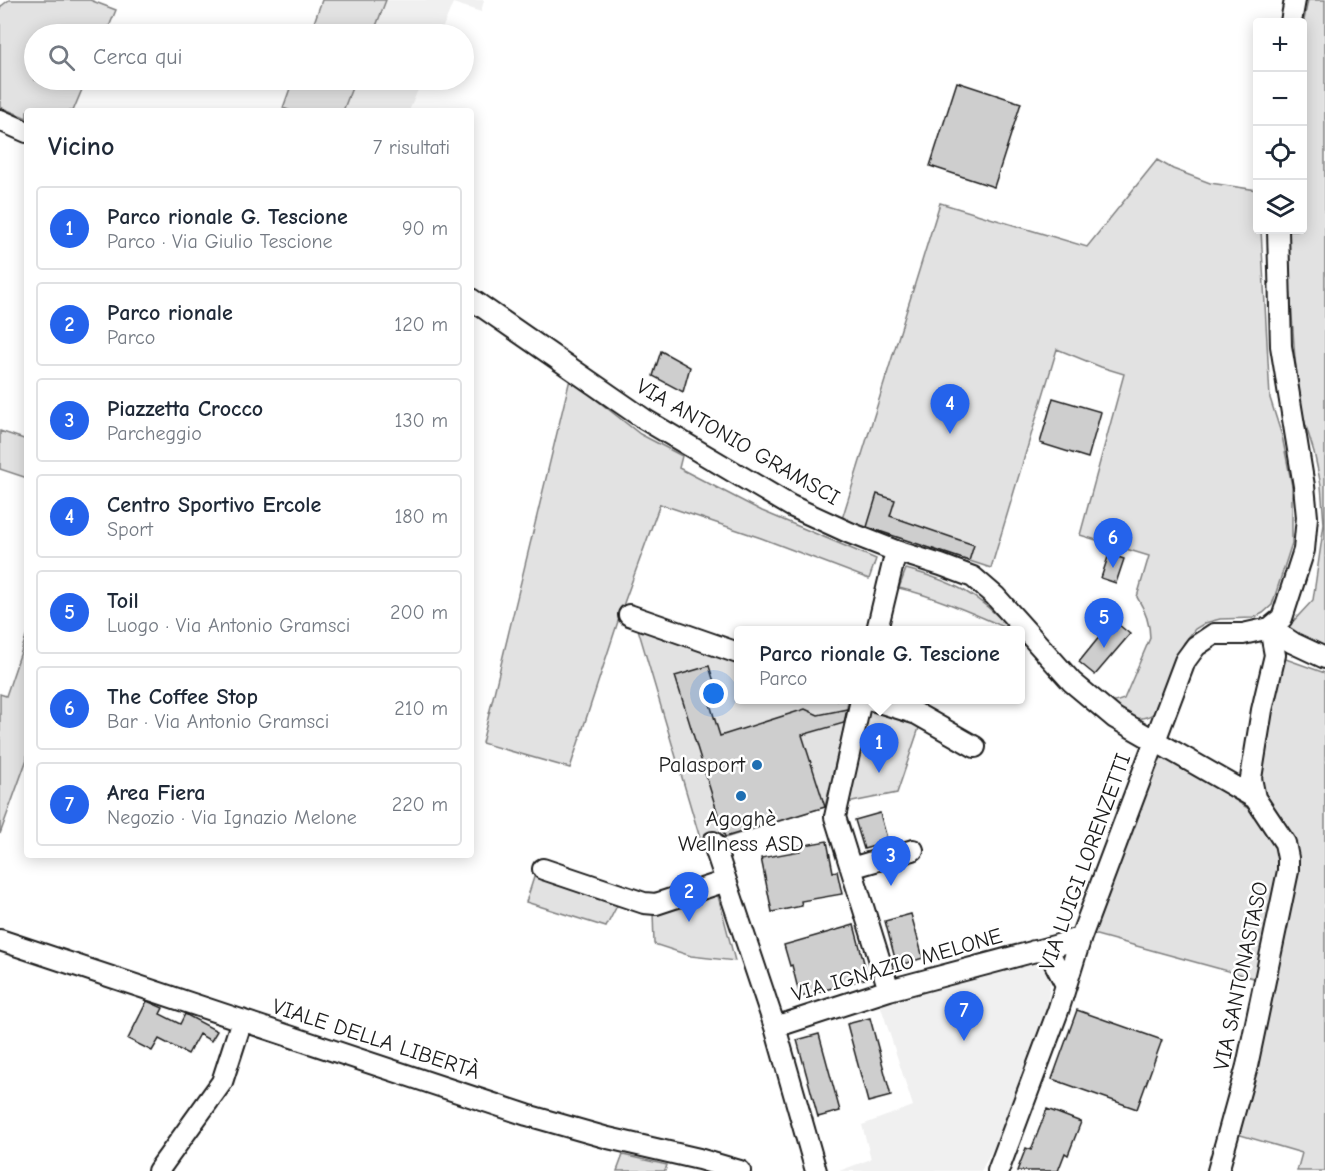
<!DOCTYPE html>
<html lang="it">
<head>
<meta charset="utf-8">
<style>
	body { margin:0; font-family:"Comic Neue",sans-serif; background:#f6f6f7; color:#1f2937 }
	.controls { position:absolute; right:18px; top:18px; display:grid; overflow:hidden; border-radius:6px; box-shadow:0 3px 15px #0003 }
	.controls button { width:54px; height:54px; display:grid; place-items:center; padding:0; border:0; border-bottom:2px solid #e0e1e3; background:#fff; color:#1f2937; font:30px sans-serif }
	.you { position:absolute; left:714px; top:694px; width:21px; height:21px; margin:-15px; border:4px solid #fff; border-radius:50%; background:#1a73e8; box-shadow:0 0 0 9px #1a73e833 }
	.badge { display:grid; place-items:center; width:39px; height:39px; border-radius:50%; background:#2563eb; color:#fff; font-size:20px; font-weight:700 }
	.pin { position:absolute; translate:-50% -50px; filter:drop-shadow(0 2px 3px #0008) }
	.pin::after { content:''; position:absolute; top:32px; width:21px; height:18px; background:inherit; clip-path:polygon(0 0,100% 0,50% 100%) }
	.popup { position:absolute; left:734px; top:626px; width:291px; height:78px; box-sizing:border-box; display:grid; place-content:center; border-radius:6px; background:#fff; filter:drop-shadow(0 2px 4px #0005); font-size:20px; white-space:nowrap; color:#747a83 }
	.popup b { font-size:22px; color:#1f2937 }
	.popup::after { content:''; position:absolute; left:50%; top:100%; margin-left:-12px; border:12px solid transparent; border-top-color:#fff }
	.list { margin:0; padding:0; list-style:none }
	h2 { display:flex; justify-content:space-between; align-items:center; height:78px; margin:0; padding:0 24px; font-size:26px }
	h2 small { font-size:20px; font-weight:400; color:#747a83 }
	.list li { display:grid; grid-template-columns:39px 1fr auto; gap:18px; align-items:center; box-sizing:border-box; height:84px; margin:0 12px 12px; padding:0 12px; border:2px solid #e0e1e3; border-radius:6px }
	.list b { display:block; font-size:22px; white-space:nowrap }
	.list p { margin:0; font-size:20px; white-space:nowrap; color:#747a83 }
	.list em { font-size:20px; font-style:normal; color:#747a83 }
	.icon { flex:none; width:33px; height:33px; fill:none; stroke:currentColor; stroke-width:2; stroke-linecap:round; stroke-linejoin:round }
	.map { position:relative; flex:none; width:1325px; height:1171px; overflow:hidden }
	.search { position:absolute; background:#fff; box-shadow:0 3px 15px #0003; left:24px; top:24px; width:450px; height:66px; display:flex; align-items:center; gap:15px; box-sizing:border-box; padding:0 21px; border-radius:33px; color:#747a83; font-size:22px }
	.panel { position:absolute; background:#fff; box-shadow:0 3px 15px #0003; left:24px; top:108px; width:450px; height:750px; border-radius:6px }
	.map>svg:first-child { display:block }
</style>
</head>
<body>
<div class="map">
<svg width="1325" height="1171" viewBox="0 0 1325 1171">
	<rect width="100%" height="100%" fill="#fff"/>
	<filter id="ink" filterUnits="userSpaceOnUse"><feTurbulence type="fractalNoise" baseFrequency=".0167" numOctaves="2"/><feDisplacementMap in="SourceGraphic" scale="12" xChannelSelector="R" yChannelSelector="G"/><feConvolveMatrix kernelMatrix="1 2 1 2 8 2 1 2 1" color-interpolation-filters="sRGB"/></filter>
	<g filter="url(#ink)">
		<path fill="#f0f0f0" d="M386,0h98l-3,12 -28,-9 -13,31h-67z
			M355,80h67l-13,31h-66z
			M1038,958l9,5 3,10v12l-3,22 -22,68 -27,64 -17,32h-142l32,-12 -9,-34 51,-19 -33,-102z"/>
		<path fill="#e2e2e2" stroke="#7f7f7f" stroke-width="1.5" d="M9,0h81l26,10 -10,24h-72v46h52l-13,31h-46v7l-27,-11v-100z
			M322,0h64l-13,34h-63z
			M1308,0h17v648l-18,-6 -20,-14 26,-28 11,-76 -3,-39 -7,-33 -12,-39 -7,-54 -9,-129h16l1,-205z
			M293,80h62l-12,31h-52l-8,-3z
			M1157,160l16,9 37,14 47,7 1,40h3l9,168 12,38 10,50v57l-20,62 -9,8 -10,5 -33,1 -15,4 -10,6 -11,14 -27,67c-5,7 -13,8 -22,9l-23,-16 12,-4 26,-61c0,-16 -5,-28 -13,-41l12,-41 -69,-21 44,-161 -23,-7 -44,-18 -66,219 -149,-49 98,-316 147,44z
			M570,379l70,55 42,22 -3,12 83,43 114,48 -7,20 -108,-41 -101,-34 -36,99 -54,165 -88,-25z
			M0,431l27,9v38l-27,-9z
			M906,569c45,12 74,25 105,61 -37,-16 -74,-33 -112,-42z
			M638,629l100,33v38h110l-3,22 -20,85 -123,38z
			M27,634v125l-27,75v-140l6,2z
			M1283,658l42,15v498h-28l5,-18 -65,-19 58,-290 -34,-55 3,-52z
			M868,707l52,18 -23,68 -50,10z
			M1159,750l93,61 27,41 2,17 -24,110 -168,-46z
			M536,871l84,29 -14,27 -80,-25z
			M717,892l18,69 -44,-5 -37,-12 -1,-33z
			M623,1155l44,10 -2,6h-48z"/>
		<path fill="#cecece" stroke="#1c1c1c" stroke-width="1.5" d="M957,82l64,21 -27,84 -64,-21z
			M661,351l29,16 -7,25 -30,-16z
			M1053,398l48,14 -13,46 -48,-15z
			M877,494l18,6 -5,16 84,29 -5,16 -102,-34z
			M1109,554l15,5 -8,24 -15,-5z
			M1113,620l17,14 -35,41 -16,-13z
			M709,666l6,19 -10,3 15,48 85,-27 13,6 29,-6 -3,14 -42,12 23,72 -100,30 -50,-161z
			M880,813l8,29 -24,7 -9,-29z
			M827,841l6,31 4,-1 5,23 -41,7 1,5 -30,6 -11,-54 39,-7 -1,-5z
			M911,914l12,44 -26,8 -12,-45z
			M854,925l14,53 -68,19 -8,-32 -2,1 -6,-21z
			M147,1001l16,7 -3,6 20,10 5,-10 32,17 -6,10 -12,-7 -11,20 -29,-15 -7,12 -24,-12z
			M1077,1010l85,30 -25,69 -85,-30z
			M870,1018l21,78 -23,6 -21,-78z
			M819,1034l21,77 -22,6 -21,-77z
			M1047,1109l34,13 -13,33 -3,-2 -7,18h-41l9,-23 5,2z"/>
		<g fill="none" stroke-linecap="round" stroke-linejoin="round">
			<g stroke="#1c1c1c" stroke-width="24">
				<path id="minor" d="M1291,22l4,-22
					M0,120l27,12
					M471,299l173,120 147,87 59,27 46,18 45,14 32,12 22,19 77,86 43,36 140,80
					M629,615l109,38
					M1270,628l23,15 32,15
					M877,630l19,-79
					M861,700l-26,117 54,173
					M872,700l45,14 58,33
					M713,842l62,185 41,144
					M851,868l62,-18
					M543,869l101,34 12,1 70,-23
					M0,940l527,175 81,23 91,21 41,12
					M1034,951l10,1 8,6 14,27
					M775,1027l114,-37 169,-45 23,-8
					M158,1171l64,-89 20,-62
					M998,1171l60,-160 23,-74 104,-276 11,-15 18,-12h29l27,-6 12,-10 22,-68 3,-33 -3,-31 -23,-140 -3,-116
					M1218,1171l29,-105 41,-195v-13l-3,-15 -30,-45 -4,-20 11,-68 13,-55 -5,-27"/>
			</g>
			<use href="#minor" stroke="#fff" stroke-width="20"/>
		</g>
	</g>
	<g fill="#1f6fb2" stroke="#fff" stroke-width="2">
		<circle cx="757" cy="765" r="6"/>
		<circle cx="741" cy="796" r="6"/>
	</g>
	<g text-anchor="middle" dominant-baseline="central" stroke-width="5" stroke-linejoin="round" paint-order="stroke">
		<g font-size="22" fill="#1c1c1c" stroke="#fff">
			<text transform="translate(738 442) rotate(30)">VIA ANTONIO GRAMSCI</text>
			<text transform="translate(1085 862) rotate(-70)">VIA LUIGI LORENZETTI</text>
			<text transform="translate(897 965) rotate(-16)">VIA IGNAZIO MELONE</text>
			<text transform="translate(1241 976) rotate(-78)">VIA SANTONASTASO</text>
			<text transform="translate(376 1039) rotate(18)">VIALE DELLA LIBERTÀ</text>
		</g>
		<g font-size="22" fill="#1c1c1c" stroke="#fff" text-anchor="end">
			<text x="745" y="765">Palasport</text>
			<text x="741" y="819" text-anchor="middle">Agoghè<tspan x="741" dy="25">Wellness ASD</tspan></text>
		</g>
	</g>
</svg>
<div class="controls">
<button>+</button>
<button>−</button>
<button><svg class="icon" aria-label="locate" viewBox="0 0 24 24"><circle cx="12" cy="12" r="6"/><path d="M12 2v4M12 18v4M2 12h4M18 12h4"/></svg></button>
<button><svg class="icon" aria-label="layers" viewBox="0 0 24 24"><path d="M12 4l9 5-9 5-9-5zM3 14l9 5 9-5"/></svg></button>
</div>
<div class="you"></div>
<div class="pin badge" style="left:879px;top:773px">1</div>
<div class="popup"><b>Parco rionale G. Tescione</b>Parco</div>
<div class="pin badge" style="left:689px;top:922px">2</div>
<div class="pin badge" style="left:891px;top:886px">3</div>
<div class="pin badge" style="left:950px;top:434px">4</div>
<div class="pin badge" style="left:1104px;top:648px">5</div>
<div class="pin badge" style="left:1113px;top:568px">6</div>
<div class="pin badge" style="left:964px;top:1041px">7</div>
<div class="search"><svg class="icon" aria-label="search" viewBox="0 0 24 24"><circle cx="10" cy="10" r="6"/><path d="M15 15l6 6"/></svg>Cerca qui</div>
<section class="panel">
<h2>Vicino<small>7 risultati</small></h2>
<ul class="list">
<li><span class="badge">1</span><div><b>Parco rionale G. Tescione</b><p>Parco · Via Giulio Tescione</p></div><em>90 m</em></li>
<li><span class="badge">2</span><div><b>Parco rionale</b><p>Parco</p></div><em>120 m</em></li>
<li><span class="badge">3</span><div><b>Piazzetta Crocco</b><p>Parcheggio</p></div><em>130 m</em></li>
<li><span class="badge">4</span><div><b>Centro Sportivo Ercole</b><p>Sport</p></div><em>180 m</em></li>
<li><span class="badge">5</span><div><b>Toil</b><p>Luogo · Via Antonio Gramsci</p></div><em>200 m</em></li>
<li><span class="badge">6</span><div><b>The Coffee Stop</b><p>Bar · Via Antonio Gramsci</p></div><em>210 m</em></li>
<li><span class="badge">7</span><div><b>Area Fiera</b><p>Negozio · Via Ignazio Melone</p></div><em>220 m</em></li>
</ul>
</section>
</div>
</body>
</html>
